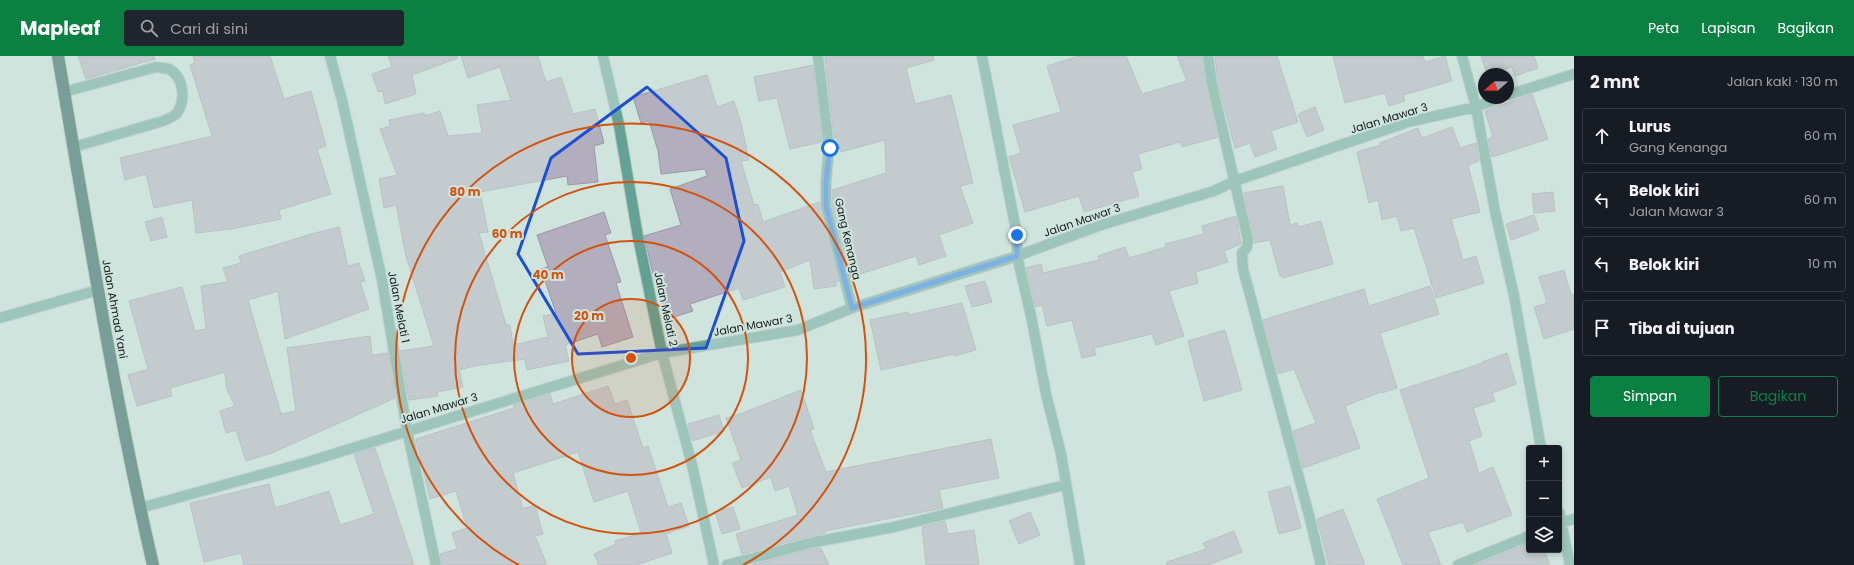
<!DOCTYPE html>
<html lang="id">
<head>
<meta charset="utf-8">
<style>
	body { margin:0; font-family:Poppins,sans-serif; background:#20242c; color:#f1f3f6 }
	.controls { position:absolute; right:12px; bottom:12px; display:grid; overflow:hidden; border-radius:4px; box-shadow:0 2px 6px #0003 }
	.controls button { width:36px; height:36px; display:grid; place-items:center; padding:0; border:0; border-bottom:1px solid #363941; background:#171b24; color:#f1f3f6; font:20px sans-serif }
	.compass { position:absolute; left:1478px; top:12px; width:36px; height:36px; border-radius:50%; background:#171b24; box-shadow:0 2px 6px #0003; rotate:250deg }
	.stop { position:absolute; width:12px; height:12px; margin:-9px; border:3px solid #1a73e8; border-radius:50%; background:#fff }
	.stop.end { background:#1a73e8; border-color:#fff; box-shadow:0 1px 4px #0008 }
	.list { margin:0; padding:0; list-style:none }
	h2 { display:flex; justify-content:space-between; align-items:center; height:52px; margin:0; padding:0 16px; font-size:17px }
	h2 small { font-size:13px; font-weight:400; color:#9ea1a6 }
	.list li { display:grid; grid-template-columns:26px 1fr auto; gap:12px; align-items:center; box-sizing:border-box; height:56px; margin:0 8px 8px; padding:0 8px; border:1px solid #363941; border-radius:4px }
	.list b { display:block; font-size:15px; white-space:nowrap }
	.list p { margin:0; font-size:13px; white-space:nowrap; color:#9ea1a6 }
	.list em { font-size:13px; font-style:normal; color:#9ea1a6 }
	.actions { display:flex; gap:8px; padding:12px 16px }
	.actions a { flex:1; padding:9px 0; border:1px solid #0b8043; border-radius:4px; text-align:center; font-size:14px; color:#0b8043 }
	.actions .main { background:#0b8043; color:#fff }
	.icon { flex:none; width:22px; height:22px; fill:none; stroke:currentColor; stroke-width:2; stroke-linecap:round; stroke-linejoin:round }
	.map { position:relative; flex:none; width:1574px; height:509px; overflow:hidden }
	header { display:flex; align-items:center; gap:24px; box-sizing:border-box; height:56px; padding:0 20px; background:#0b8043; color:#fff }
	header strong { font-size:19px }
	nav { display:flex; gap:22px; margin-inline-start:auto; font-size:14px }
	.search { width:280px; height:36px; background:#20242c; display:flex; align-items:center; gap:10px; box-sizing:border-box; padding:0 14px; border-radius:4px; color:#9ea1a6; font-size:15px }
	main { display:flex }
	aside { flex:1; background:#171b24 }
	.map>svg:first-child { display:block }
</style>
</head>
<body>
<header>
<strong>Mapleaf</strong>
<div class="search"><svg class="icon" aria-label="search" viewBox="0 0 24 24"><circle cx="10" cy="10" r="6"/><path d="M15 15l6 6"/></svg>Cari di sini</div>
<nav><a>Peta</a><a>Lapisan</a><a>Bagikan</a></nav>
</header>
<main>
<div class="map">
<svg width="1574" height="509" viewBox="0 0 1574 509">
	<rect width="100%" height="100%" fill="#d0e4de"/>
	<path fill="#b3aebd" stroke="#9d97a6" d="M78,0h76l1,3 -69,20z
		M193,0h77l14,43 27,-8 15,55 -9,3 14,45 -52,16 2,9 -50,10 -35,4 -4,-33 -38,8 -8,-34 -21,6 -5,-22 92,-22 -22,-71 5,-2z
		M388,0h69l1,2 -46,17 4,19 -31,10 -2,-13 -5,1 -6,-18 20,-7z
		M461,0h77l8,26 15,-5 12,37 22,-5 9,34 -10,3 4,36 -30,3 -1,-9 -87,16 8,40 -9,1 27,92h4l3,20 35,-8 -5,-21 13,-3 -15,-44 7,-2 -11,-32 67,-23 7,21 -6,2 16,47 -5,1 17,54 -31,10 -4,-13 -33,11 4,16 -42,9 -2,-11 -51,7 -15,4 4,17 -26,5 1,4 -29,4 -9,-49 34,-5 -28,-90 -10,-51 -12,3 -5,-29 18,-4 -17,-46 10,-3 -1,-6 35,-7 1,3 15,-5 8,25 34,-3 -5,-28 34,-5 -11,-33 -32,11z
		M825,0h108l1,4 -28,8 9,36 36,-9 22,88 -13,3 13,37 -34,12 7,21 -27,9 -3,-9 -65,21 -19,-72v-15l54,-17 -1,-33 -44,12 -4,-14h-3z
		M1079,0h47l16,38 45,-13 -10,-25h25l4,29 12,52 -36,10 -2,-5 -42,12 4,15 -10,3 7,24 -55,16 -5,-16 -54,16 -16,-55 12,-4 -8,-28 48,-13 -14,-46z
		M1215,0h62l21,66 -27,9 6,18 -22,8 -5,-14 -15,5 -17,-65z
		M1333,0h90l2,6 20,-6 7,25 -49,14 2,6 -16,5 -4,-13 -40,10z
		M1481,0h53l4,12 -23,8 -3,-9 -25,7z
		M813,9l9,77 -32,7 -13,-51 -18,3 -5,-24z
		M707,19l10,32 17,-6 7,22 8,37 -8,1 13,44 4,-1 5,18 57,-20 19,79 -3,1v4l-22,3 -4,-29 -30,12 5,15 -42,13 -4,-12 -49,16 3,7 -25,8 -15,-45 -9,-38 37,-11 -11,-36 37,-13 -2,-7 -44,5 -3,-23 -9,-30 -8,2 -8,-26z
		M1532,38l16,45 -56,18 -4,-18 5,-2 -8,-26z
		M1315,51l9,23 -17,7 -9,-23z
		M1452,71l8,21 16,-5 3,18 -11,4 12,47 -29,7 12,41 13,-4 8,27 -48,15 -22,-70 -13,3 -4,-15 -15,4 -4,-20 -9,3 -12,-51 24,-7 -1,-2 38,-15 4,10z
		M1283,130l7,39 7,-2 1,4 23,-6 12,43 -50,14v-2h-3l-10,-36 -16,3 -10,-50z
		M1553,136l2,19 -21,2 -2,-19z
		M1534,159l5,15 -28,10 -5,-16z
		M1236,160l5,28 -17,7 4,11 -32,10 2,11 -29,8 15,45 -28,9 -4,-11 -58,14 2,7 -14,3 -10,-38 -25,6 -5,-21 -7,2 -9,-39 15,-4 2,9 56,-13 -1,-4 27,-9 4,11 37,-11 -1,-3 39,-10 -2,-8z
		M162,161l5,20 -16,4 -6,-19z
		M339,171l9,39 11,-3 6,18 -5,1 9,27 -84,30 -7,-48 -30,9 33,114 15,-3 -9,-63 83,-12 2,19 16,-2 7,45 -123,55 -26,8 -10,-31 -10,3 -6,-22 15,-5 -8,-16 -2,-18 -55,16 2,8 -35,10 -9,-31 20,-6 -19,-68 53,-14 13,44 11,-2 -5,-43 27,-4 -5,-14 18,-5 -2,-7 72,-22z
		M1564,214l7,25 3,-1v35l-30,10 -10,-32 13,-4 -8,-26z
		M985,225l7,21 -20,5 -7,-21z
		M1430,230l9,28 -59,19 17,55 -15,5 -1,-1 -36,14 15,42 -57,20 -10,-37 23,-8 -22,-54 -16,5 -15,-54 101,-31 5,17z
		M962,247l14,47 -21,6v-2l-74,16 -11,-50 38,-8 1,3z
		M1225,274l17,60 -38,11 -16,-60z
		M1507,297l9,31 -24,9 3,8 -22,7 9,28 -13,5 10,32 14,-6 19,48 -45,17 -4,-10 -35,10 13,33h-38l-26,-66 52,-21 -29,-88 83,-27 -1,-1z
		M608,330l7,18 12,-4 16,48 5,-2 20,61 13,-4 8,23 -23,8 6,19 -36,12h-37l-5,-11 22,-10 -1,-3 26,-8 -13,-42 -34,11 -16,-50 -65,21 10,36 12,-4 8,29 -8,2 12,29h-105l-2,-11 17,-5 -5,-16 15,-5 -11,-37 -26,8 -14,-60 98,-31 -1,-3 37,-11 3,10z
		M801,334l13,39 -4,1 16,42 165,-33 8,39 -60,12 4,18 -118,23v2l-83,21 -6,-20 62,-19 -9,-29 -14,5 -4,-14 -29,11 -10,-25 9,-3 -15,-42 14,-4z
		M719,359l5,16 -32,10 -4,-17z
		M375,392l39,117h-170l-3,-12 -37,9 -14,-59 79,-19 6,24 54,-17 11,34 34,-11 -20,-60z
		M1290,430l11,42 -22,6 -11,-42z
		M733,451l7,22 -18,5 -7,-22z
		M1343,453l22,56h-36l-12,-46z
		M1030,456l10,23 -21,9 -10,-23z
		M945,465l3,13 26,-4 5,35h-53l-4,-38z
		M1234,475l8,21 -34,13h-41v-3l39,-13 -3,-6z
		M1529,487v7h15l6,15h-75z
		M821,492l8,17h-77l59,-16z"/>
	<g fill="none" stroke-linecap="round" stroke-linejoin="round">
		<g stroke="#afc0bb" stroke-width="12">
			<path id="minor" d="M330,0l12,44 40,180 25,150 29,135
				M603,0l16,69 19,112 24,116 30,112 22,100
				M818,0l11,92 -3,33v25l26,102
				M982,0l35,179v21l14,60 15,78 15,60 19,111
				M1208,0l4,28 36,156 -1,7 -5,6 1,16 67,250 11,46
				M1462,0l14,51 19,104 19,85 27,152
				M64,36l92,-25c4,1 9,1 13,2 15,8 17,31 8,44 -3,4 -10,6 -14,8l-89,26
				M1508,39l66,-21
				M0,262l98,-28
				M140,452l164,-45 358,-110 136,-23 54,-22 165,-52 84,-31 113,-34 21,-10 173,-59 68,-15 24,-9
				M1559,456l11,53
				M1559,467l15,-4
				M727,509l83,-22 84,-16 171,-42
				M1458,509l71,-29"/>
		</g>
		<g stroke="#afc0bb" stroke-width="14">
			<path id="highway" d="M58,0c29,170 56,341 95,509"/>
		</g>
		<use href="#minor" stroke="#62a193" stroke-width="10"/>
		<use href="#highway" stroke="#0f4b40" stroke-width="12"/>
	</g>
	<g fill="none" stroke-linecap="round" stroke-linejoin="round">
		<path stroke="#1a73e8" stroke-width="5" d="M830,92l-4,33v25l26,102 165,-52v-21"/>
	</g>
	<path d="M0 0H1574V509H0ZM647,31l79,71 18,83 -38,107 -128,6 -60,-100 33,-96z" fill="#d0e4de" fill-opacity=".55" fill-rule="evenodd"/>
	<path fill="none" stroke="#1d4ed8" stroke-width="3" stroke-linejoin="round" d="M647,31l79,71 18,83 -38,107 -128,6 -60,-100 33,-96z"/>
	<circle cx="631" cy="302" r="59" fill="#d3530e" fill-opacity=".12"/>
	<g fill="none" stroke="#d3530e" stroke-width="2">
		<circle cx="631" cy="302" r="59"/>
		<circle cx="631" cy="302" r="117"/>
		<circle cx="631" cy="302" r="176"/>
		<path d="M519 509A235 235 0 1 1 743 509"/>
	</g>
	<g text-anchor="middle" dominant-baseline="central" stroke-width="4" stroke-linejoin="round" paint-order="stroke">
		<g font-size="11" fill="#161d1b" stroke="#d0e4de">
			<text transform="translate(1389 62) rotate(-17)">Jalan Mawar 3</text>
			<text transform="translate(1082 164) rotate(-19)">Jalan Mawar 3</text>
			<text transform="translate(848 183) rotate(77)">Gang Kenanga</text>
			<text transform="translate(399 251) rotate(79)">Jalan Melati 1</text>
			<text transform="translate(115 253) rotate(80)">Jalan Ahmad Yani</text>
			<text transform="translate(666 253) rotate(78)">Jalan Melati 2</text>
			<text transform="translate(753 269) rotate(-10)">Jalan Mawar 3</text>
			<text transform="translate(439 352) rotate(-17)">Jalan Mawar 3</text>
		</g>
	</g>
	<circle cx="631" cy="302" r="6" fill="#d3530e" stroke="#d0e4de" stroke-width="2"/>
	<g font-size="12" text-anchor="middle" font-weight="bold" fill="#d3530e" stroke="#d0e4de" stroke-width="4" stroke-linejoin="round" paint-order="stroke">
		<text x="465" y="140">80 m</text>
		<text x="507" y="182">60 m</text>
		<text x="548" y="223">40 m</text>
		<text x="589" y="264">20 m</text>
	</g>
</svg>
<div class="controls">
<button>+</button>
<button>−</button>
<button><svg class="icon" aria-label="layers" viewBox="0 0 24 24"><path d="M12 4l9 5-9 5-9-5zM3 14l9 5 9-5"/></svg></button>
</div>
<svg class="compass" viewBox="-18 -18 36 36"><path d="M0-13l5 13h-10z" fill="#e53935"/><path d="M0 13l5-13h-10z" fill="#9ea1a6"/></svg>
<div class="stop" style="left:830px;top:92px"></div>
<div class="stop end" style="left:1017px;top:179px"></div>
</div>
<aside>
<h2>2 mnt<small>Jalan kaki · 130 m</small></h2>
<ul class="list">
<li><svg class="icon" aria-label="ahead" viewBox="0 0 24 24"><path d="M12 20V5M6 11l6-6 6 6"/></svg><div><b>Lurus</b><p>Gang Kenanga</p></div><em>60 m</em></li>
<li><svg class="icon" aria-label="left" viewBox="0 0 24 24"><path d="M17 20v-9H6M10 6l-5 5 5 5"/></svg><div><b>Belok kiri</b><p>Jalan Mawar 3</p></div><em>60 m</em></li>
<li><svg class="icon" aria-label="left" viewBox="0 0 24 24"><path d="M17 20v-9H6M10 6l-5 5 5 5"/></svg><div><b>Belok kiri</b></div><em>10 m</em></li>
<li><svg class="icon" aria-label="arrive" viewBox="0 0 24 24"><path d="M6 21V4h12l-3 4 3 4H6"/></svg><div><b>Tiba di tujuan</b></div></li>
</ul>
<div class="actions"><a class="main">Simpan</a><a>Bagikan</a></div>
</aside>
</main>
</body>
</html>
